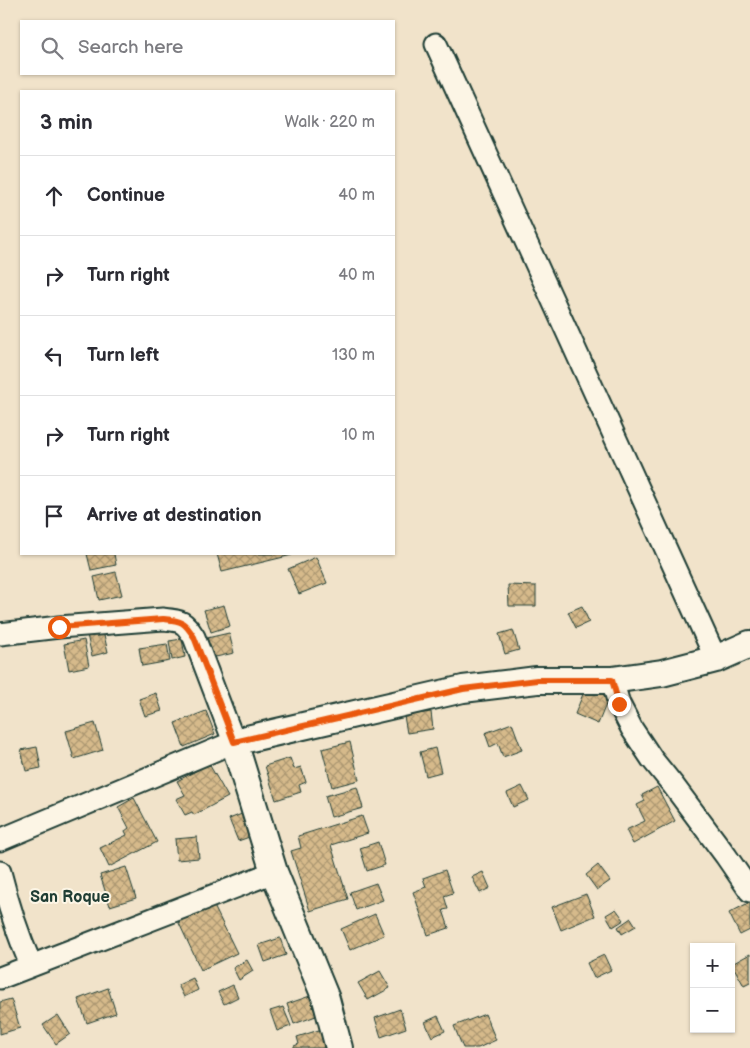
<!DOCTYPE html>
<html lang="en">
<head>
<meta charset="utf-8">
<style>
	body { margin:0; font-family:"Balsamiq Sans",sans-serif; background:#f2f2f3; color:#2b2b33 }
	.controls { position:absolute; right:15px; bottom:15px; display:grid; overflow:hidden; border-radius:0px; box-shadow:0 1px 4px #0004 }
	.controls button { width:45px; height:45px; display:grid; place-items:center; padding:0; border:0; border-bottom:1px solid #e1e1e2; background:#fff; color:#2b2b33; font:25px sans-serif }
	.stop { position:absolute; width:15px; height:15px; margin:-11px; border:4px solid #ea580c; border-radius:50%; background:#fff }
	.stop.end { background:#ea580c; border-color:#fff; box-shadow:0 1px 5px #0008 }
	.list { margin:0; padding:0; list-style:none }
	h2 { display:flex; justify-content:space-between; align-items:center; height:65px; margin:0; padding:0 20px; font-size:21px }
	h2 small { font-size:16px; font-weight:400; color:#7c7c81 }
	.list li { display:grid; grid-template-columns:32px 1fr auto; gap:15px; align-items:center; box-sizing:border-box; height:80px; padding:0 20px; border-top:1px solid #e1e1e2 }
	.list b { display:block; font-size:19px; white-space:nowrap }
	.list em { font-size:16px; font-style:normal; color:#7c7c81 }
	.icon { flex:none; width:28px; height:28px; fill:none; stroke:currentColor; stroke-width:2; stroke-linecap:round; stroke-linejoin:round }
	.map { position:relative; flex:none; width:750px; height:1048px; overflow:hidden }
	.search { position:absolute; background:#fff; box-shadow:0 1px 4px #0004; left:20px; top:20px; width:375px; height:55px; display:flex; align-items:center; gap:12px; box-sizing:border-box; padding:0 18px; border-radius:0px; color:#7c7c81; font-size:19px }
	.panel { position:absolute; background:#fff; box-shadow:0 1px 4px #0004; left:20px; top:90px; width:375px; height:465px; border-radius:0px }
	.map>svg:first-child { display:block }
</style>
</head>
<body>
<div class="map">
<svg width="750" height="1048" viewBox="0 0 750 1048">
	<defs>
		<pattern id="building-cross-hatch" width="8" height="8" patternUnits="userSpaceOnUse" patternTransform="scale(1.25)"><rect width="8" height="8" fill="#d6ba8b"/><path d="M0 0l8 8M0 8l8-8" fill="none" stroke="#ad9872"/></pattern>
	</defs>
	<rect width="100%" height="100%" fill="#f1e3ca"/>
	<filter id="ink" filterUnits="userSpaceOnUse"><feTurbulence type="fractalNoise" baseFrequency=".02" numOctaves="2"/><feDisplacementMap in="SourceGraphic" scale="10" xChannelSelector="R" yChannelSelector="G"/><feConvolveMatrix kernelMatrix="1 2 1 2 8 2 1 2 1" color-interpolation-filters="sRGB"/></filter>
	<g filter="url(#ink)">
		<path fill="url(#building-cross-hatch)" stroke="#1f3d34" d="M87,554h27l2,11 -25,5z
			M217,554h75v1l-70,17z
			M316,557l11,26 -28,11 -11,-25z
			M116,572l6,23 -23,5 -5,-23z
			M508,585l28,1v20h-27z
			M224,605l6,21 -19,6 -7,-22z
			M582,606l7,16 -13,6 -8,-16z
			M513,630l6,20 -14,4 -6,-20z
			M103,631l5,21 -16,4 -5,-21z
			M229,633l5,20 -23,5 -4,-20z
			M182,639l3,18 -13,3 -3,-19z
			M84,640l5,26 -20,4 -5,-26z
			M167,644l3,17 -28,5 -3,-18z
			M585,689l26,3 -13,32 -23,-10z
			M156,693l6,18 -17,5 -6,-17z
			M206,711l9,23 -31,13 -9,-24z
			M431,712l2,17 -26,4 -3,-17z
			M95,723l8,27 -29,9 -8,-28z
			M512,723l10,27 -19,7 -5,-14 -8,4 -5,-14z
			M350,742l9,38 -27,7 -10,-38z
			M37,747l4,21 -15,3 -5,-21z
			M435,748l6,24 -15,4 -6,-24z
			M290,758l4,11 7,-2 5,15 -7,3 2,7 -25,8 -11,-34z
			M209,764l19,33 -34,18 -2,-3 -7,3 -9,-16 9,-4 -8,-14z
			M522,786l7,14 -16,7 -6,-14z
			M357,787l6,21 -32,9 -6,-21z
			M657,787l18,34 -42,23 -7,-14 19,-9 -8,-16 8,-4 -3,-6z
			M134,798l23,44 -48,25 -9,-19 27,-13 -2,-4 4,-3 -11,-21z
			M247,812l8,23 -17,6 -9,-22z
			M362,816l6,17 -37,12 17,54 -38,12 -19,-60 10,-3 -3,-12z
			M197,837l2,21 -22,2 -2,-21z
			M378,842l7,23 -18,6 -7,-23z
			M598,865l12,16 -13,9 -11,-15z
			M126,867l10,31 -26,8 -10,-31z
			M445,870l8,23 -9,3 4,13 -5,1 6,18 -21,7 -15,-43 13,-5 -3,-9z
			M483,872l7,16 -10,5 -8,-16z
			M376,883l7,17 -27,10 -6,-18z
			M586,894l9,22 -34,14 -9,-23z
			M750,902v28l-10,5 -11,-22z
			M213,904l24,49 -36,17 -23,-49z
			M616,909l8,11 -11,7 -7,-12z
			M375,914l9,21 -34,15 -9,-21z
			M631,918l5,8 -14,8 -4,-7z
			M280,938l6,17 -21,7 -6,-17z
			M750,954v29l-6,3 -12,-22z
			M604,955l7,15 -17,8 -7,-15z
			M247,960l6,11 -14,9 -6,-12z
			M380,971l10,17 -22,12 -10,-17z
			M193,978l5,12 -14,7 -6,-12z
			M233,985l5,12 -14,7 -6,-12z
			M108,988l8,25 -29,10 -9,-24z
			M310,996l6,20 -22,8 -7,-20z
			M11,999l9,29 -20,6v-32z
			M283,1007l8,19 -14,5 -7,-20z
			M400,1009l6,19 -25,9 -6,-19z
			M485,1014l11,26 -18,8h-15l-9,-22z
			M58,1015l12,19 -14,10 -13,-19z
			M438,1016l7,15 -13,6 -7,-15z
			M322,1029l7,19h-35v-2l5,-2 -2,-7z"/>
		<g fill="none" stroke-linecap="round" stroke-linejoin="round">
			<g stroke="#1f3d34" stroke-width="25">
				<path id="minor" d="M436,44l280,615
					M0,634l59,-7 104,-8c19,2 21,2 31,18l40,105 -234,98
					M612,680l7,24 13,25 20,30 21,26 53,71 24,35
					M0,872c8,32 18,63 31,93
					M0,978l274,-106"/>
			</g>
			<g stroke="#1f3d34" stroke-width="30">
				<path id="tertiary" d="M339,1048l-13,-49 -52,-127 -40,-130 229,-53 74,-9h75l50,-7 54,-14 34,-15"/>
			</g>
			<use href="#minor" stroke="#fcf5e5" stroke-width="21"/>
			<use href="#tertiary" stroke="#fcf5e5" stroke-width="26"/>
		</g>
	</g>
	<g fill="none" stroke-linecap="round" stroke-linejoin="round" filter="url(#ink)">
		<path stroke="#ea580c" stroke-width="6" d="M59,627l104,-8c19,2 21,2 31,18l40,105 229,-53 74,-9h75l7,24"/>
	</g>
	<g text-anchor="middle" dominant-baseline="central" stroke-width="4" stroke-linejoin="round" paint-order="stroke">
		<g font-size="16" font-weight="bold" fill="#1f3d34" stroke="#fcf5e5">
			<text x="70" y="897">San Roque</text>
		</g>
	</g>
</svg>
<div class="controls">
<button>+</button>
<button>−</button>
</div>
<div class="stop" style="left:59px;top:627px"></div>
<div class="stop end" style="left:619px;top:704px"></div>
<div class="search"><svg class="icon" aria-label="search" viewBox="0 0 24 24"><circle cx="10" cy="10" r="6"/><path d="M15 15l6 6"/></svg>Search here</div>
<section class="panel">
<h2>3 min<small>Walk · 220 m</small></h2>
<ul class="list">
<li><svg class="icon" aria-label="ahead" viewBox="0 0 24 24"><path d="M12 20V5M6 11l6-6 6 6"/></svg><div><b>Continue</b></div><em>40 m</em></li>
<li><svg class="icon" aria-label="right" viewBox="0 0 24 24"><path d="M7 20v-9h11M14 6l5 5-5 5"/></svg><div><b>Turn right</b></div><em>40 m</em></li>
<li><svg class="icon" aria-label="left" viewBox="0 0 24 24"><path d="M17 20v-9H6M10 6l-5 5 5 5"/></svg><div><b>Turn left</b></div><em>130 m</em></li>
<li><svg class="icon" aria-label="right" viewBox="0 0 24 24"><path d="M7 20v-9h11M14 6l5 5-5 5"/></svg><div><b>Turn right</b></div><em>10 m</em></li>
<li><svg class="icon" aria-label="arrive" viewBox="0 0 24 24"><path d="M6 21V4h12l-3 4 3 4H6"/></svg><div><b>Arrive at destination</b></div></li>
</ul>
</section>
</div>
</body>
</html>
